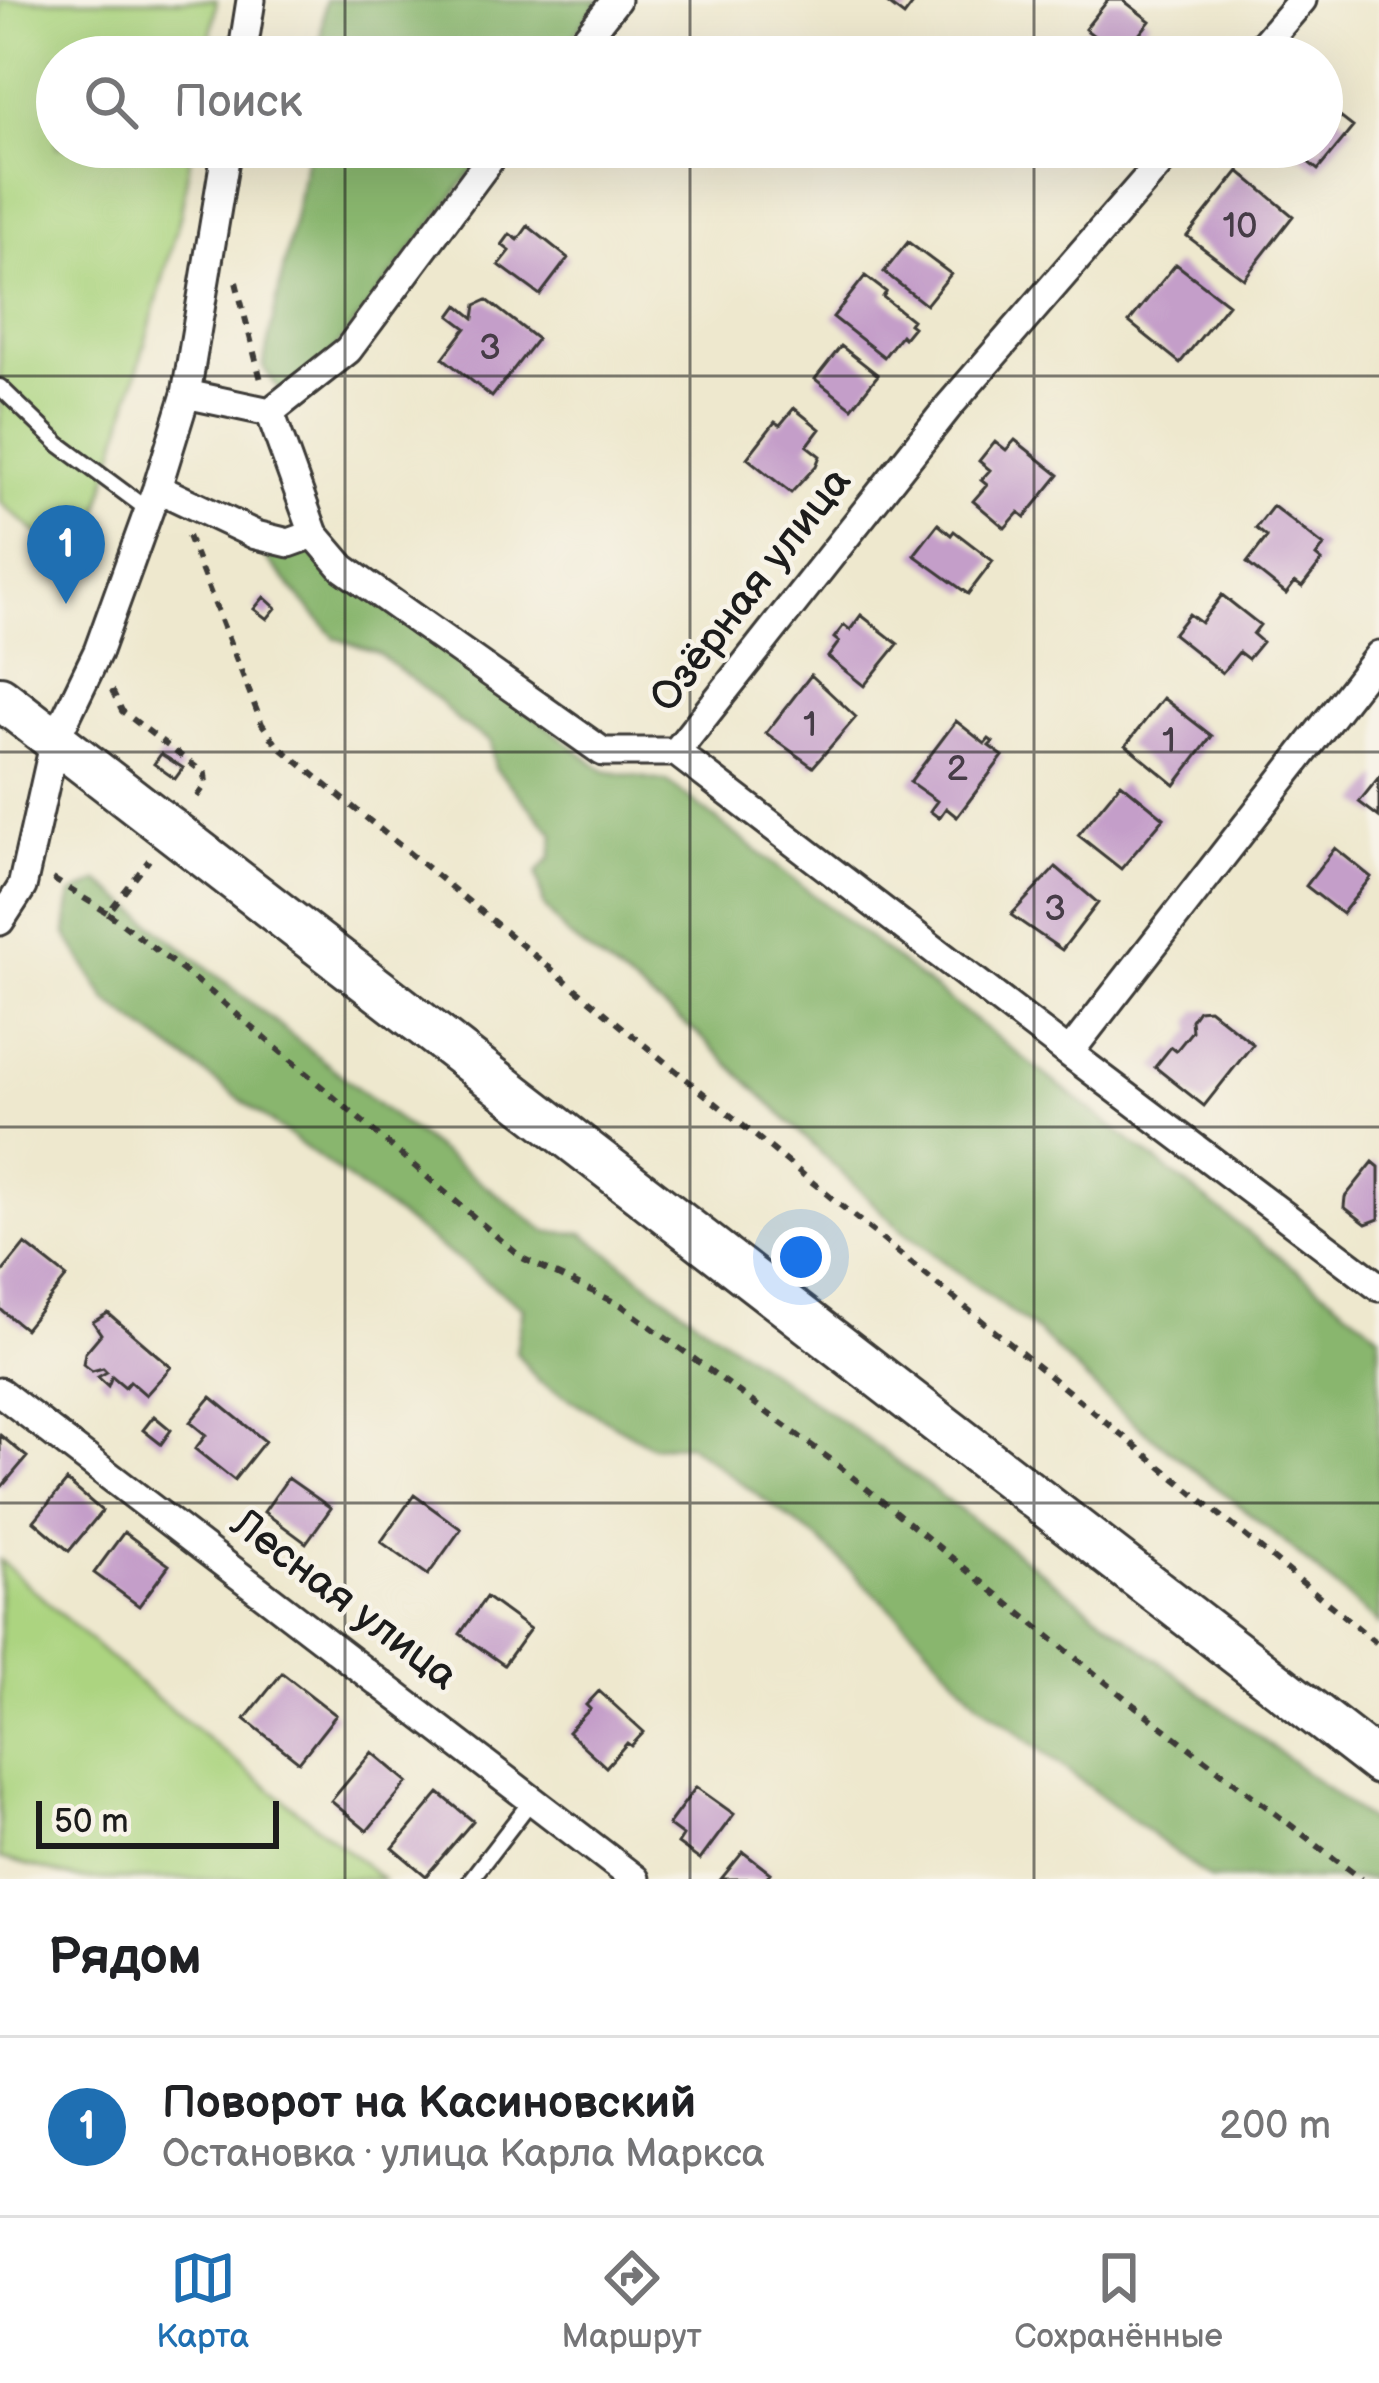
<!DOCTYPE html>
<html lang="ru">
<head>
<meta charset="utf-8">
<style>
	body { margin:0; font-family:"Balsamiq Sans",sans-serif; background:#f6f6f6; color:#202124 }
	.scale { position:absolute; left:36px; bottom:30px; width:243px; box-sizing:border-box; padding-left:12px; border:6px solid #1c1c1c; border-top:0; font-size:33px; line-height:42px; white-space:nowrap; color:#1c1c1c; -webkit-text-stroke:9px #f7f3e8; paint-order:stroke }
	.you { position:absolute; left:801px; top:1257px; width:42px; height:42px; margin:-30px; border:9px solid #fff; border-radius:50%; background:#1a73e8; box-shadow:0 0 0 18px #1a73e833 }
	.badge { display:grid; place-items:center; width:78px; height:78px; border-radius:50%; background:#1f6fb2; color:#fff; font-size:39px; font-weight:700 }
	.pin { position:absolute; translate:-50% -99px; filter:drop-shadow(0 3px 6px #0008) }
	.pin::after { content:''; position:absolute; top:63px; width:42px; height:36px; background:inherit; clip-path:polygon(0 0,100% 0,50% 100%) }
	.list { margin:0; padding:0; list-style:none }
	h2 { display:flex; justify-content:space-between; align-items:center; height:156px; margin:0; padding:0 48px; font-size:51px }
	h2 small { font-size:39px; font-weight:400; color:#757577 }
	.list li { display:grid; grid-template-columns:78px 1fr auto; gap:36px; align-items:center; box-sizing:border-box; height:180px; padding:0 48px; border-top:3px solid #e0e0e0 }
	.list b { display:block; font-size:45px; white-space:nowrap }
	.list p { margin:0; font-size:39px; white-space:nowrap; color:#757577 }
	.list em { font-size:39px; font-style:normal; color:#757577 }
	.icon { flex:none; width:66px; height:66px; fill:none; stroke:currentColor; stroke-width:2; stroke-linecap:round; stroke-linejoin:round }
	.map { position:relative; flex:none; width:1379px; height:1879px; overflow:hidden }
	.search { position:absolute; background:#fff; box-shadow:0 12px 48px #0002; left:36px; right:36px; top:36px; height:132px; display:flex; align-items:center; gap:30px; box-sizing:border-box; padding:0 42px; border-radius:66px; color:#757577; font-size:45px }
	.sheet { height:336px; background:#fff }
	nav { display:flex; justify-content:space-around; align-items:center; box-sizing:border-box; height:168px; border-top:3px solid #e0e0e0; background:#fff; font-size:33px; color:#757577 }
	nav a { display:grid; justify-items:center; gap:6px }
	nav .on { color:#1f6fb2 }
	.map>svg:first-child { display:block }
</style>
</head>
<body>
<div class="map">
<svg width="1379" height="1879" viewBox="0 0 1379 1879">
	<rect width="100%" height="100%" fill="#f7f3e8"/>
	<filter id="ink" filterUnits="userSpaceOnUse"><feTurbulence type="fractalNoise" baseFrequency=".00833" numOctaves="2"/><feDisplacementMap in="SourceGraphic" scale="24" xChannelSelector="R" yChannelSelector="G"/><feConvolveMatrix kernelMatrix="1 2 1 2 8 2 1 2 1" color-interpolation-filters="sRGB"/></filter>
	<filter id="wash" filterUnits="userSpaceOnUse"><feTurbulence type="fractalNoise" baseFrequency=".004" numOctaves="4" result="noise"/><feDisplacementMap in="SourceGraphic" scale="48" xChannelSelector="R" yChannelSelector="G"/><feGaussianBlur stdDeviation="2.7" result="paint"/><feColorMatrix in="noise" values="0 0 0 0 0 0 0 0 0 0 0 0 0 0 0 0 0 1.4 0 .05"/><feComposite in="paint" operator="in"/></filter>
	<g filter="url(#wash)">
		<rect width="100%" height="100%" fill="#eee8ce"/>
		<path fill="#acd480" stroke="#64784e" stroke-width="3" d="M0,0h217l-10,57h-150v90h135l-12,70 -98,354 -82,-69z
			M0,1560l138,123 245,196h-304l-79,-21z"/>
		<path fill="#89b66e" stroke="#526945" stroke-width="3" d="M325,0h275l-42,57h-239z
			M309,147h182l-200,259 -28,-39z
			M318,547l286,224 64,11 711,552v291l-97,-85 -167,-133 -77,-75 -137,-102 -204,-197 -130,-98 -23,-29 -7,-33 14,-16 3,-23 -59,-66 -5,-27 -31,-19 -22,-23 -59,-46 -43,-15 -70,-81z
			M99,881l282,226 166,125 36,1 104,80 182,128 510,387v51h-169l-232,-177 -59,-66 -101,-97 -130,-95 -36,2 -114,-65 -22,-29 7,-44 -416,-307 -41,-67 5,-39z"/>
		<g id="blocks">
			<path fill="#c49ec9" d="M883,0h33l-12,16z
				M1108,0h15l27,21 -16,20 -3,13 -9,3 -37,-28z
				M660,37l24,20h-65l13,-16 16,12z
				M1322,103l31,24 -35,43 -29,-23h33z
				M1239,171l54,45 -49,63 -57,-43z
				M528,226l40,32 -28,37 -41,-30 11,-14 -8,-6 8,-11 8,6z
				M908,242l43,32 -25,31 -42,-33z
				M1176,264l52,40 -48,59 -51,-41z
				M865,276l21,16 -3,5 29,23 -3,4 4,3 -9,11 -3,-3 -17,22 -51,-40z
				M487,300l50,39 -45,58 -49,-39 23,-30 -16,-12 8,-11 16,13 2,-13z
				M841,346l37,29 -26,33 -37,-29z
				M794,408l26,21 -13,17 13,10 -4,10 -25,27 -44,-35 28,-36 5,3z
				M1015,440l44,35 -34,42 -6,-5 -14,16 -32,-27 14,-16 -6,-5 9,-10 -11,-9 16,-20 11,9z
				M1273,506l51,40 -8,10 6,5 -20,26 -7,-5 -9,12 -39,-31 20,-26 -11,-9z
				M938,524l13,11 3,-4 39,30 -25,33 -54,-39z
				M1222,595l38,30 -7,9 9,8 -14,17 -9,-7 -17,21 -49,-39 16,-20 12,9z
				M264,597l12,11 -9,11 -13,-10z
				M861,615l37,29 -34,42 -36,-29 11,-15 -5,-4 10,-13 6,5z
				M811,675l45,42 -43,50 -47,-34z
				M1163,698l49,38 -37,49 -49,-40z
				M956,721l29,23 4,-5 4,3 -4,4 14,10 -46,61 -11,-9 -7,10 -9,-7 7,-10 -27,-19z
				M161,754l22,14 -8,11 -21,-15z
				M1379,777v40l-20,-15z
				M1121,783l43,35 -43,51 -43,-34z
				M1335,848l36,29 -29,37 -36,-28z
				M1056,867l42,36 -36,47 -51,-35z
				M1209,1009l44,35 -49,62 -49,-39 16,-20 5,4 16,-20 -1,-11 7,-10z
				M1373,1162l6,5v52l-13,5 -22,-17 1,-10z
				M25,1244l42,33 -42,52 -25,-20v-34z
				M108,1313l63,54 -25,28 -16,-14 -5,6 -13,-11 -4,10 -10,-9 9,-5 -4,-4 -11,3 -9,-7 2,-11 16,-19 -8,-12z
				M211,1397l54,44 -31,39 -39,-31 11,-14 -16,-13z
				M154,1416l17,14 -10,14 -18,-14z
				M0,1435l27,22 -27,32z
				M288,1478l43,30 -25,35 -42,-31z
				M67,1481l35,30 -33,40 -35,-30z
				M414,1495l47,34 -33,46 -47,-33z
				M124,1532l45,33 -30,41 -45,-33z
				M486,1597l44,32 -26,36 -44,-31z
				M282,1673l54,42 -37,47 -54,-43z
				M599,1691l45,41 -13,14 -4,-3 -21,24 -38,-35 22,-23 -4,-4z
				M372,1752l36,30 -41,49 -36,-30z
				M696,1787l38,27 -34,46 -22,-16 5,-8 -15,-11z
				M439,1793l34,28 -47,55 -33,-28z
				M743,1852l27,21 -5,6h-44z"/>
		</g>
	</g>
	<g filter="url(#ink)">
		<use href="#blocks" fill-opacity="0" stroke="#3c3b37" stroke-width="3"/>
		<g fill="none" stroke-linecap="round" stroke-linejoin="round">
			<g stroke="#3c3b37" stroke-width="20">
				<path id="service" d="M0,387l59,57 89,66
					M471,1879l63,-82"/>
			</g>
			<g stroke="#3c3b37" stroke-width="33">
				<path id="minor" d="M242,57l9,-57
					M571,57l45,-57
					M1253,57l49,-57
					M186,394l84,18 44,122 29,34 260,184h73l273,-346 225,-259
					M270,412l78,-62 151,-203
					M157,488l99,47 33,8 25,-9
					M676,752l393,301 310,-398
					M0,921l22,-34 33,-147 43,-89 59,-163 29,-94 41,-247
					M1069,1053l310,234
					M0,1392l635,487"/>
			</g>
			<g stroke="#3c3b37" stroke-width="48">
				<path id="primary" d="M0,698l1379,1065"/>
			</g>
			<path stroke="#3c3b37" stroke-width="6" stroke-dasharray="9 9" stroke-linecap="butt" d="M236,282l25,98
				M188,536l74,188 15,21 1102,900
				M112,690l10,21 83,63 1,10 -13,18
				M53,879l55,34 41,-53
				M108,913l104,80 310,265 99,47 209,154 305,247 226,173"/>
			<use href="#service" stroke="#fff" stroke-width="14"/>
			<use href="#minor" stroke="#fff" stroke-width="27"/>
			<use href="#primary" stroke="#fff" stroke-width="42"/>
		</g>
	</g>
	<path fill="none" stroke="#1c1c1c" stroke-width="3" stroke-opacity="0.55" d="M345,0v57M690,0v57M1034,0v57M345,147v1732M690,147v1732M1034,147v1732M0,376h1379M0,752h1379M0,1127h1379M0,1503h1379"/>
	<g text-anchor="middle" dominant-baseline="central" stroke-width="9" stroke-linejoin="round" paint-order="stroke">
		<g font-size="36" fill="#463c47">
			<text x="1240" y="226">10</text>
			<text x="490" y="348">3</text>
			<text x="810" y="725">1</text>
			<text x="1169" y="741">1</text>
			<text x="957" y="769">2</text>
			<text x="1055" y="909">3</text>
		</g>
		<g font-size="42" fill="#1c1c1c" stroke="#f7f3e8">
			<text transform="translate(751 590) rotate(-52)">Озёрная улица</text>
			<text transform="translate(344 1600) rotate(37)">Лесная улица</text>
		</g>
	</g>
</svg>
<div class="scale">50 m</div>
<div class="you"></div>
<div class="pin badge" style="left:66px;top:604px">1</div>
<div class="search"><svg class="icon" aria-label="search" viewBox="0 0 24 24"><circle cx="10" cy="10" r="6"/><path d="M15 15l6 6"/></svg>Поиск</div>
</div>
<section class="sheet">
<h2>Рядом<small></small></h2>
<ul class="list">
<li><span class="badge">1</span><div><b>Поворот на Касиновский</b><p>Остановка · улица Карла Маркса</p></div><em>200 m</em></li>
</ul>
</section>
<nav>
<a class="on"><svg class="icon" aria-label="map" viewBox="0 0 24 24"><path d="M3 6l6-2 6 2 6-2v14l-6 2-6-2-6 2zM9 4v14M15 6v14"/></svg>Карта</a>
<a><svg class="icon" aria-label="directions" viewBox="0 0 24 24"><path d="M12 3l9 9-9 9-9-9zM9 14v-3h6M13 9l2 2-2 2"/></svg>Маршрут</a>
<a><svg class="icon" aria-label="saved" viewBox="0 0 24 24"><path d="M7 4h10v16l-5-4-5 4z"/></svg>Сохранённые</a>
</nav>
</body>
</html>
